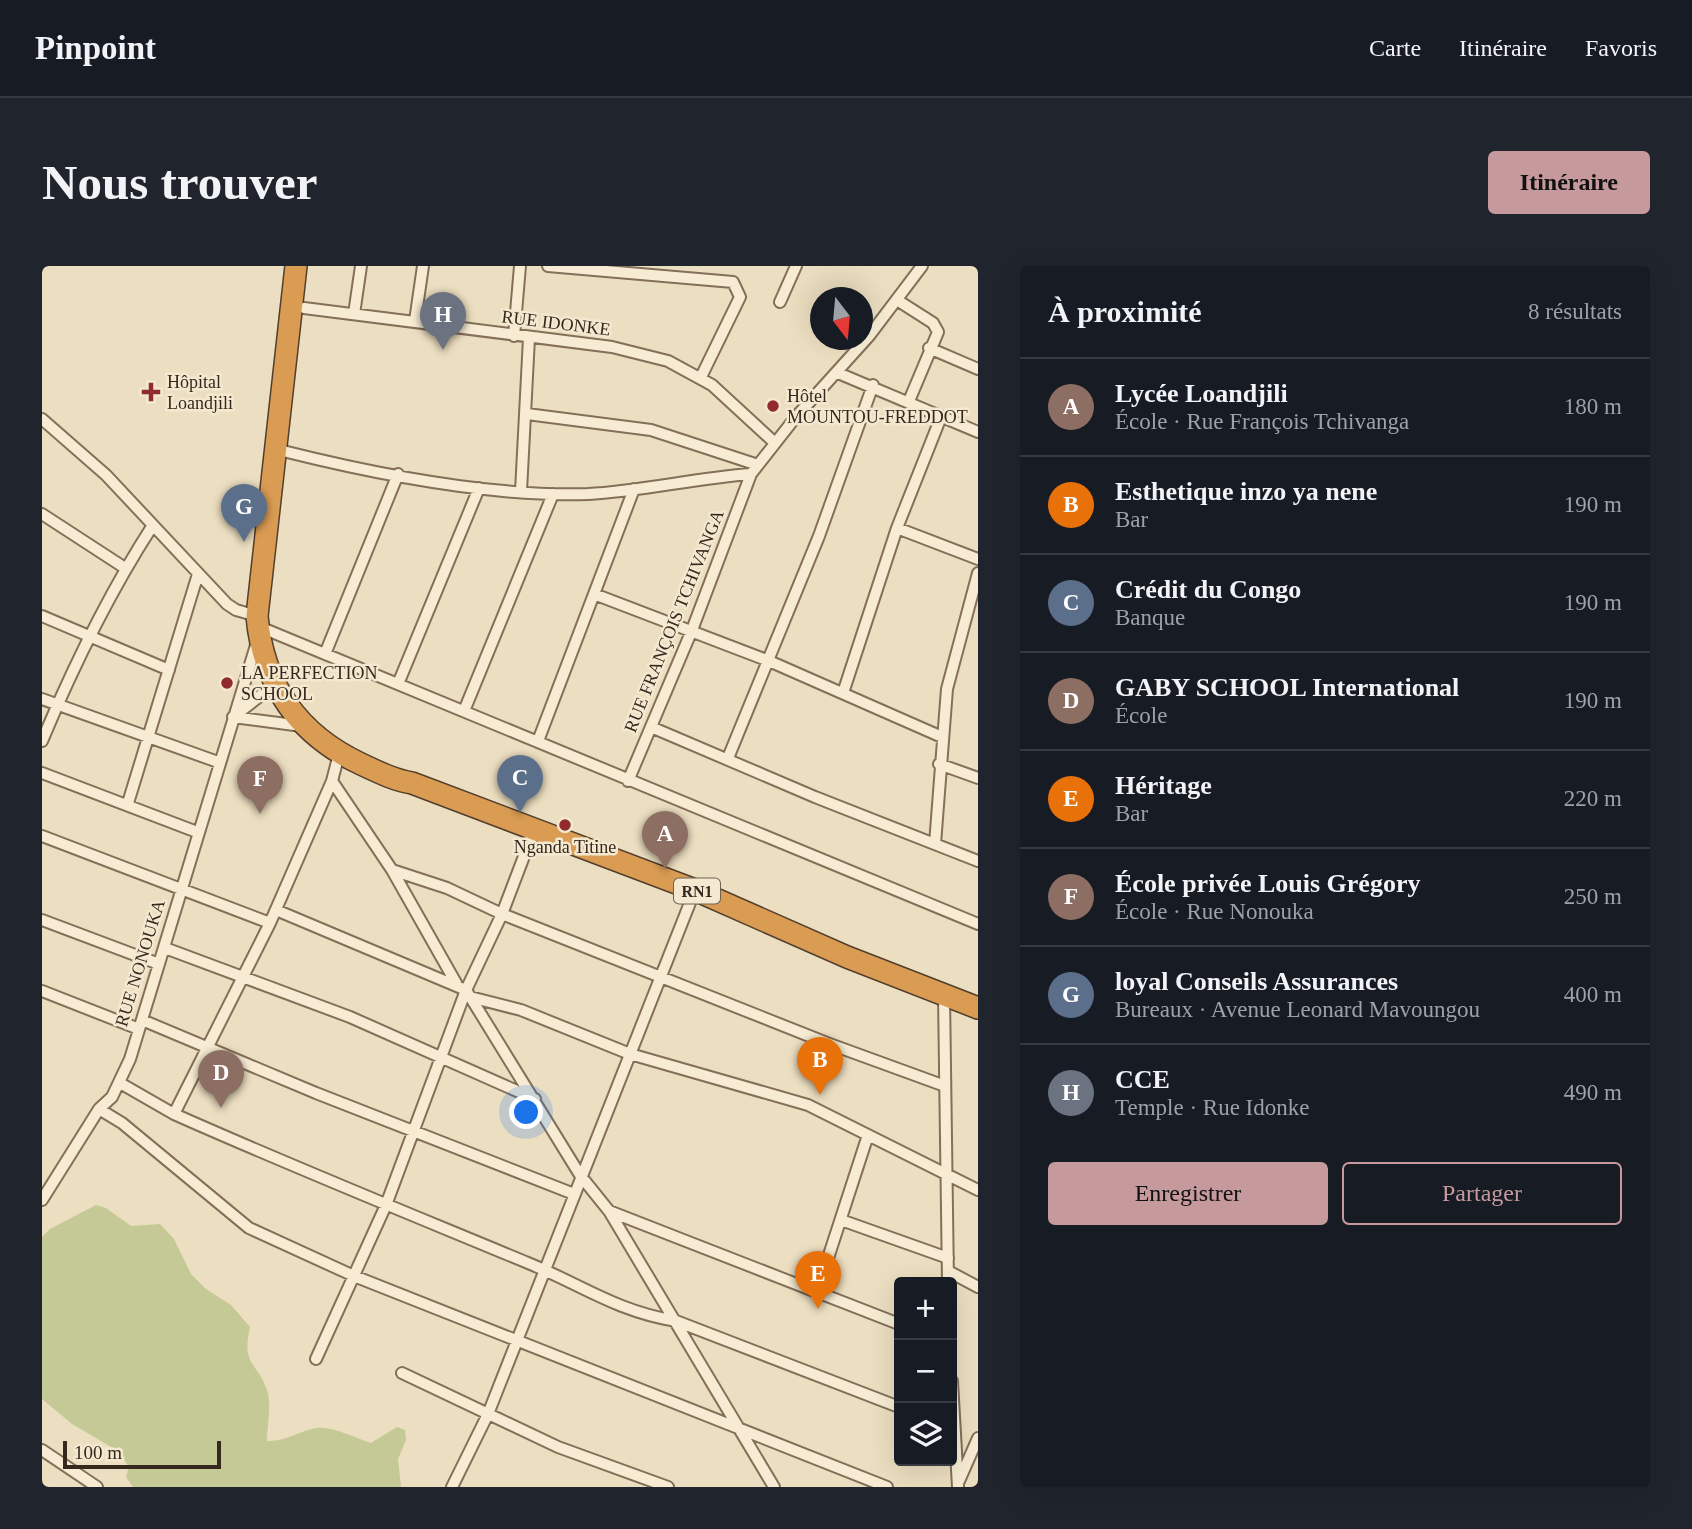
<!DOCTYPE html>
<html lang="fr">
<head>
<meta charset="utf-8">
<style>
	body { margin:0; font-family:Georgia,serif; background:#20242c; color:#f1f3f6 }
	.controls { position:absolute; right:21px; bottom:21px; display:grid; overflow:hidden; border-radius:7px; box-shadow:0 7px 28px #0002 }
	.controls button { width:63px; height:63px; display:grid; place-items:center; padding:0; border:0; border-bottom:2px solid #363941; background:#171b24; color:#f1f3f6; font:35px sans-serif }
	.compass { position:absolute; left:768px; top:21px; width:63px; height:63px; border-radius:50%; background:#171b24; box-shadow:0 7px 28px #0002; rotate:164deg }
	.scale { position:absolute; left:21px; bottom:18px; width:158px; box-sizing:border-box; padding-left:7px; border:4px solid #35281d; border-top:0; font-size:19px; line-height:24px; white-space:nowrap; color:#35281d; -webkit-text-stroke:5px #f4e9d0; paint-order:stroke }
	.you { position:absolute; left:485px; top:847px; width:24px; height:24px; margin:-18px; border:5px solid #fff; border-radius:50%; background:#1a73e8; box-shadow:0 0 0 10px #1a73e833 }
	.badge { display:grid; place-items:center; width:46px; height:46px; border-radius:50%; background:#c6999c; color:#fff; font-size:23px; font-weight:700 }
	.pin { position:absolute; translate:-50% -58px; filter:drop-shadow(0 2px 4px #0008) }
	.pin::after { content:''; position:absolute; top:37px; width:24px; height:21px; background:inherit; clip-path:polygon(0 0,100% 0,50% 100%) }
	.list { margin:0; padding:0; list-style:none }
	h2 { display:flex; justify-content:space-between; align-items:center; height:91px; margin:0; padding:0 28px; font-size:30px }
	h2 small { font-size:23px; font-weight:400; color:#9ea1a6 }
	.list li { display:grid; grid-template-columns:46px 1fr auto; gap:21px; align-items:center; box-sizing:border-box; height:98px; padding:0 28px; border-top:2px solid #363941 }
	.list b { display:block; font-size:26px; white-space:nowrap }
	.list p { margin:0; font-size:23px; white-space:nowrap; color:#9ea1a6 }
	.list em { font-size:23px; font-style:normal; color:#9ea1a6 }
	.actions { display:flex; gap:14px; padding:21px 28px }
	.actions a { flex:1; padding:16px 0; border:2px solid #c6999c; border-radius:7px; text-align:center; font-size:24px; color:#c6999c }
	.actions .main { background:#c6999c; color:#111 }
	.icon { flex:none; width:38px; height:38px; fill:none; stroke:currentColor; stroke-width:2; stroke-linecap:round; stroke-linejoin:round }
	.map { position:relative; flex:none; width:936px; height:1221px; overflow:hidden; border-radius:7px }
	header { display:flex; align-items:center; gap:42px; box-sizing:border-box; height:98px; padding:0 35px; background:#171b24; border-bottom:2px solid #363941 }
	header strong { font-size:33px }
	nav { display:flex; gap:38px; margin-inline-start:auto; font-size:24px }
	.intro { display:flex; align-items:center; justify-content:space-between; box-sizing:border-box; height:168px; padding:0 42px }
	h1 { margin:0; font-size:49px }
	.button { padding:18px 32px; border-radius:7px; background:#c6999c; color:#111; font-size:24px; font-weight:700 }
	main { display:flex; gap:42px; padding:0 42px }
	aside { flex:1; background:#171b24; border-radius:7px; box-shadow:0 7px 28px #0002 }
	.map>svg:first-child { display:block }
</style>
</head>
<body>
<header>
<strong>Pinpoint</strong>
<nav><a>Carte</a><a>Itinéraire</a><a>Favoris</a></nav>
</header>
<div class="intro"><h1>Nous trouver</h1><a class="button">Itinéraire</a></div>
<main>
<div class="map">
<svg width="936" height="1221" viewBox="0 0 936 1221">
	<rect width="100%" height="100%" fill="#ecdec0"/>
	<path fill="#c4c995" d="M54,939l10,3 25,18 29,-2 14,15 17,35 15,15 25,16 19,22c-9,39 7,34 17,63 5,14 0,36 0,51 18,1 32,-10 49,-13 17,-2 39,10 55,15l26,-16 8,3 1,10 -8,19 3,28h-268l-7,-10 3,-10 -11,-16 -46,-27 -30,-25v-162l8,-8z"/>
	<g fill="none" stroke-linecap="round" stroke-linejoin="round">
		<g stroke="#846f59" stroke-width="14">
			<path id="street" d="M506,0l185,16 7,15 -39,80
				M855,34l36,23 5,9 -29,69
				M738,36l16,-36
				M262,42l308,39 56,14 44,24 63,58
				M312,48l7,-48
				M373,55l8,-55
				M472,70l6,-70
				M887,82l49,21
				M796,107l140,59
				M485,148l124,16 107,35
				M0,153l64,56 121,129 9,6 21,6
				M241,185c92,23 210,46 305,43 54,-3 108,-16 163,-20
				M479,225l8,-153
				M0,248l83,54
				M855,262l81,31
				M552,328l175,67 173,76
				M0,350l127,54
				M225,364l711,294
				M283,388l73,-180
				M356,418l81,-196
				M801,427l54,-165 44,-111
				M0,433l176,63
				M422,445l89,-217
				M191,451l69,9
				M191,451l41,-32
				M609,461l164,70 163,64
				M0,475c31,-74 67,-148 111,-216
				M496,475l96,-252
				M686,492l91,-222 54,-151
				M897,498l39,14
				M0,507l155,59
				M290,515l60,89 64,113
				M586,515l64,-151 59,-156 44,-56 74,-82 53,-70
				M86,537l70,-229
				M0,570l228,87
				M893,578l12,-155 31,-116
				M350,604l55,18 55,26 325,129 118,43
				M234,644l190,80 114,185 29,36 165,276
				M0,654l117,44
				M123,682l185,69 185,82
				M0,725l97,38
				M902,729l4,287
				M428,731l51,13 109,44 178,51 170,85
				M100,754l174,73 258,101
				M78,817l54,31c117,52 236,100 354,149 54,22 88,48 148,58l223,86
				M57,843l23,14 127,105 105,48 533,211
				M132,848l96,-191 62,-142 7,-27
				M0,934l57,-91 13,-12 18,-38 127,-417
				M567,945l290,113
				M799,954l107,38
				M906,1005l30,16
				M775,1026l51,-157
				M274,1093l70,-154 80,-215 36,-76 32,-84
				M360,1107l156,74 110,40
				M910,1115l6,106
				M0,1184l55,37
				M917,1215l19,-43
				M410,1221l36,-73 207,-524"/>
		</g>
		<g stroke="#523e2d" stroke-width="24">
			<path id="highway" d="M254,0l-39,350c6,69 42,119 104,148 17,8 33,16 51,19l283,107 152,67 131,51"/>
		</g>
		<use href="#street" stroke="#f7ecd3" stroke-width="10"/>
		<use href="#highway" stroke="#da9c53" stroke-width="21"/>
	</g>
	<g fill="#912b2d" stroke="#f4e9d0" stroke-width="2.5">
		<path d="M105.5 115.5h7v7h7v7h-7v7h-7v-7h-7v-7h7z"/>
		<circle cx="731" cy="140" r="7"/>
		<circle cx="185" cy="417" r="7"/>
		<circle cx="523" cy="559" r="7"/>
	</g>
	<g text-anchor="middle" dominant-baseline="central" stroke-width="5" stroke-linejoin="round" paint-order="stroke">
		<rect fill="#f4e9d0" stroke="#6e6253" stroke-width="2" x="632" y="612.5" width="46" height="25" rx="5"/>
		<g font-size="16" font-weight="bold" fill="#35281d">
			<text x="655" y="625">RN1</text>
		</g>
		<g font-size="18" fill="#35281d" stroke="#f4e9d0">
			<text transform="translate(514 57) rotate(7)">RUE IDONKE</text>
			<text transform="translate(632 355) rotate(-68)">RUE FRANÇOIS TCHIVANGA</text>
			<text transform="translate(98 697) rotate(-73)">RUE NONOUKA</text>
		</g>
		<g font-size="18" fill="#35281d" stroke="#f4e9d0" text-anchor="start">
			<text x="125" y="116">Hôpital<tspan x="125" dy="21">Loandjili</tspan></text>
			<text x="745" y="130">Hôtel<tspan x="745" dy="21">MOUNTOU-FREDDOT</tspan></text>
			<text x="199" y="407">LA PERFECTION<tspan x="199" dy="21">SCHOOL</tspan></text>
			<text x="523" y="581" text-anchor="middle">Nganda Titine</text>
		</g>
	</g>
</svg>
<div class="controls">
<button>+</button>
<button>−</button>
<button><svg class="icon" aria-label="layers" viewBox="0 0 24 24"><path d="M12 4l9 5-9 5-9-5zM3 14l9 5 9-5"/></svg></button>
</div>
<svg class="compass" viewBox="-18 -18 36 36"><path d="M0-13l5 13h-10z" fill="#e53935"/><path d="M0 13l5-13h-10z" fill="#9ea1a6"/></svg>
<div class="scale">100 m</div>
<div class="you"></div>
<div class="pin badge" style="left:623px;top:603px;background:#8d6e63">A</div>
<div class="pin badge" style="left:778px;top:829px;background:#e8710a">B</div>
<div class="pin badge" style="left:478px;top:547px;background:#5c6f8a">C</div>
<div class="pin badge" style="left:179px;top:842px;background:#8d6e63">D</div>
<div class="pin badge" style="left:776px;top:1043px;background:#e8710a">E</div>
<div class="pin badge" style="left:218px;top:548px;background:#8d6e63">F</div>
<div class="pin badge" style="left:202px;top:276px;background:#5c6f8a">G</div>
<div class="pin badge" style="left:401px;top:84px;background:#6b7280">H</div>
</div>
<aside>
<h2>À proximité<small>8 résultats</small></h2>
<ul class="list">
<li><span class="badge" style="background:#8d6e63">A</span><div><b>Lycée Loandjili</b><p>École · Rue François Tchivanga</p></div><em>180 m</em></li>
<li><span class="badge" style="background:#e8710a">B</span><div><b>Esthetique inzo ya nene</b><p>Bar</p></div><em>190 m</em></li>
<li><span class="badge" style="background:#5c6f8a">C</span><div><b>Crédit du Congo</b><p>Banque</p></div><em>190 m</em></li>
<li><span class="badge" style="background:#8d6e63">D</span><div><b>GABY SCHOOL International</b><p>École</p></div><em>190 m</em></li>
<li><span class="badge" style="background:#e8710a">E</span><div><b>Héritage</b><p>Bar</p></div><em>220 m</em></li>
<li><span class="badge" style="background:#8d6e63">F</span><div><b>École privée Louis Grégory</b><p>École · Rue Nonouka</p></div><em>250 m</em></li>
<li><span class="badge" style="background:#5c6f8a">G</span><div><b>loyal Conseils Assurances</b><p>Bureaux · Avenue Leonard Mavoungou</p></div><em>400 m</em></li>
<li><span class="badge" style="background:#6b7280">H</span><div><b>CCE</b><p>Temple · Rue Idonke</p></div><em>490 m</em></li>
</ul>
<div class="actions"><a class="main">Enregistrer</a><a>Partager</a></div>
</aside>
</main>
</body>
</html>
